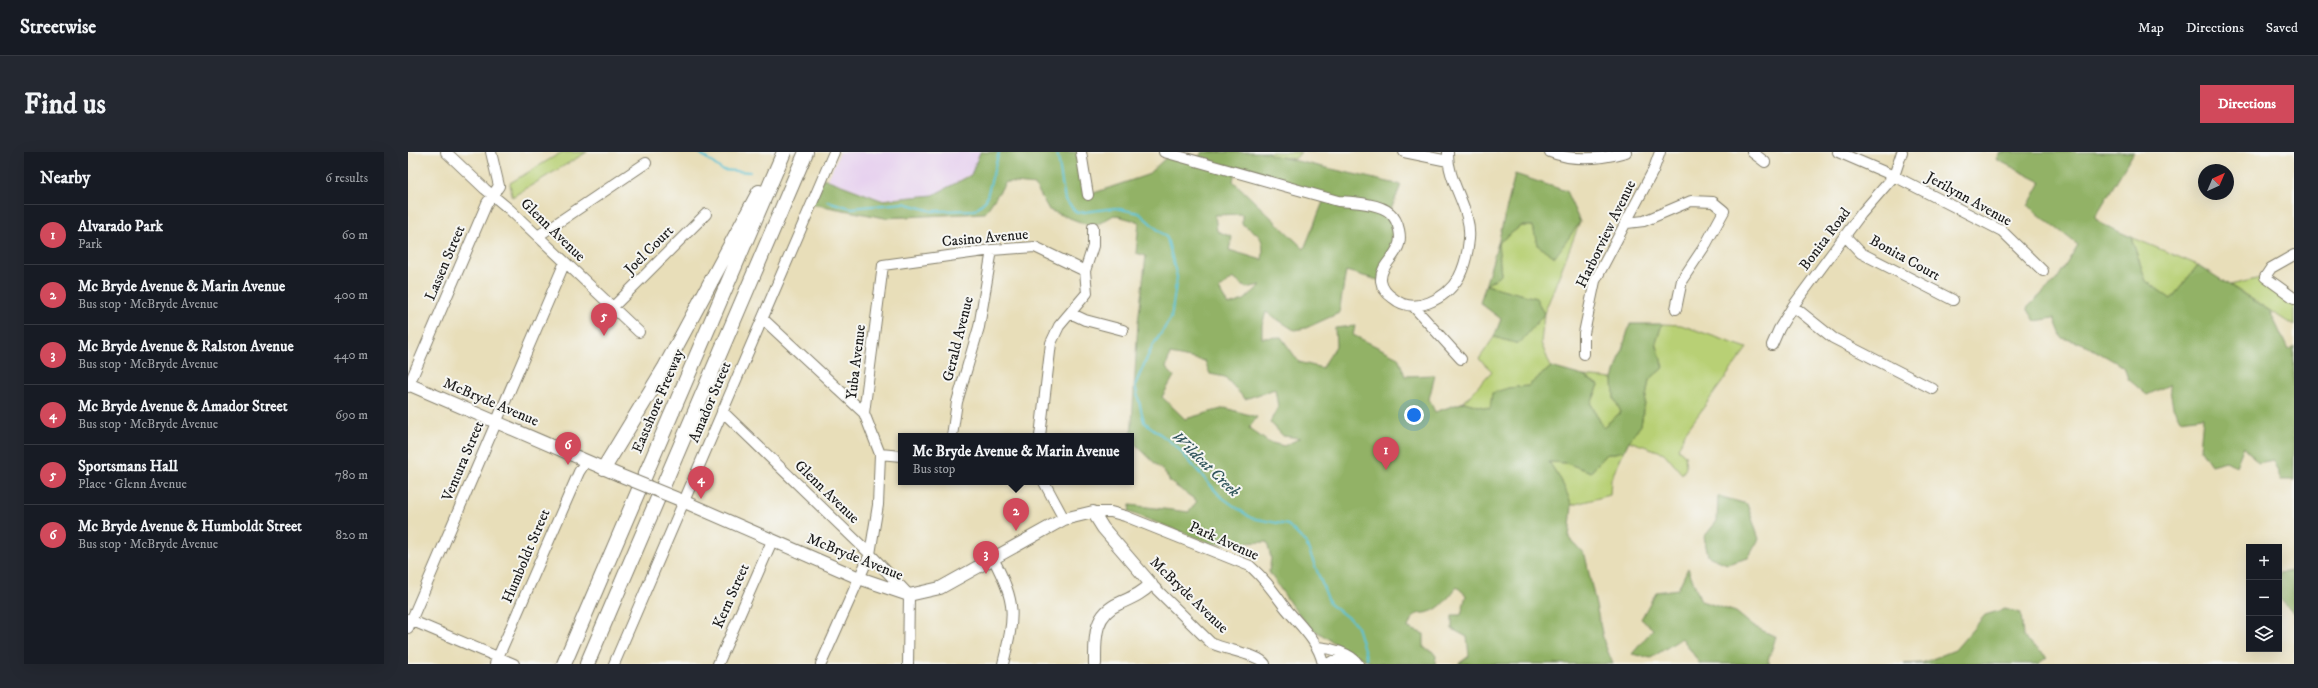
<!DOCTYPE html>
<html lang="en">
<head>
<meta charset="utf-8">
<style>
	body { margin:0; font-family:"IM FELL DW Pica",serif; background:#242831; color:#f1f3f6 }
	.controls { position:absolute; right:12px; bottom:12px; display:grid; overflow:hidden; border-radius:0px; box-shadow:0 4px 16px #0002 }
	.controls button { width:36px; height:36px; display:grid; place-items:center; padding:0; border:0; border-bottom:1px solid #363941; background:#171b24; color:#f1f3f6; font:20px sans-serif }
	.compass { position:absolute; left:1790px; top:12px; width:36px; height:36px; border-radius:50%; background:#171b24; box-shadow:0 4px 16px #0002; rotate:44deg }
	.you { position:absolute; left:1006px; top:263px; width:14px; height:14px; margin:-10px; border:3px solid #fff; border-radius:50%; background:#1a73e8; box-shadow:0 0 0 6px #1a73e833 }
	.badge { display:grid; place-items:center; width:26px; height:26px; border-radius:50%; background:#d1495b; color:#fff; font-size:13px; font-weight:700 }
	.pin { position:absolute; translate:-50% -33px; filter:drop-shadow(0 1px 2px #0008) }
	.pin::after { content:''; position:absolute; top:21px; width:14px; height:12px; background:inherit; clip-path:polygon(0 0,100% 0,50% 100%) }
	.popup { position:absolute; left:490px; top:281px; width:236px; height:52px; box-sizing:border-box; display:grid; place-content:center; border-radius:0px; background:#171b24; filter:drop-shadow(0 1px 3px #0005); font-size:13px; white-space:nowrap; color:#9ea1a6 }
	.popup b { font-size:15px; color:#f1f3f6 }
	.popup::after { content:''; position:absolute; left:50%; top:100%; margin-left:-8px; border:8px solid transparent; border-top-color:#171b24 }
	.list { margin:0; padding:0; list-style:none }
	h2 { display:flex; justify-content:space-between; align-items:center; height:52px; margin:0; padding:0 16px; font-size:17px }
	h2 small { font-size:13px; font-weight:400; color:#9ea1a6 }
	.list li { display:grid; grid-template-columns:26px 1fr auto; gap:12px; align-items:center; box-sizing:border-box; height:60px; padding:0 16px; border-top:1px solid #363941 }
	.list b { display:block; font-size:15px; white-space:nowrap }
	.list p { margin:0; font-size:13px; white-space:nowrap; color:#9ea1a6 }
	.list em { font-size:13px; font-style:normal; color:#9ea1a6 }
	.icon { flex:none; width:22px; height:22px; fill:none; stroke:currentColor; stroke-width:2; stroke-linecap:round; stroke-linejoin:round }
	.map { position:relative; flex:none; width:1886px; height:512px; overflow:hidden; border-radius:0px }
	header { display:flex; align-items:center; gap:24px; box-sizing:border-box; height:56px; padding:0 20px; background:#171b24; border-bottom:1px solid #363941 }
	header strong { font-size:19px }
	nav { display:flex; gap:22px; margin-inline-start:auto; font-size:14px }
	.intro { display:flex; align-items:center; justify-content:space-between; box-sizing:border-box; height:96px; padding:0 24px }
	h1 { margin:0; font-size:28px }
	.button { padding:10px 18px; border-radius:0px; background:#d1495b; color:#fff; font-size:14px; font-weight:700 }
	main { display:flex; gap:24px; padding:0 24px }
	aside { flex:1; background:#171b24; border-radius:0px; box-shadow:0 4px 16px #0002 }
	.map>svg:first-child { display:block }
</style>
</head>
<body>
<header>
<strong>Streetwise</strong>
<nav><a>Map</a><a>Directions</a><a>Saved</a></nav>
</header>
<div class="intro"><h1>Find us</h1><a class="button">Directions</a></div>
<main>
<aside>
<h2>Nearby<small>6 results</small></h2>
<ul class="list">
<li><span class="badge">1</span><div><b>Alvarado Park</b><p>Park</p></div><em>60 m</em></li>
<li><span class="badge">2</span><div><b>Mc Bryde Avenue &amp; Marin Avenue</b><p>Bus stop · McBryde Avenue</p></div><em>400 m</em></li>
<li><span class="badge">3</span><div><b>Mc Bryde Avenue &amp; Ralston Avenue</b><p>Bus stop · McBryde Avenue</p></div><em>440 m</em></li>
<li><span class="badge">4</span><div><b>Mc Bryde Avenue &amp; Amador Street</b><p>Bus stop · McBryde Avenue</p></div><em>690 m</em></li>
<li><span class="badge">5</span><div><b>Sportsmans Hall</b><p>Place · Glenn Avenue</p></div><em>780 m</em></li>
<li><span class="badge">6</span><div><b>Mc Bryde Avenue &amp; Humboldt Street</b><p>Bus stop · McBryde Avenue</p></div><em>820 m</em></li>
</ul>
</aside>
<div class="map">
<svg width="1886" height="512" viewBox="0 0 1886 512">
	<rect width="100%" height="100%" fill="#f6f6f2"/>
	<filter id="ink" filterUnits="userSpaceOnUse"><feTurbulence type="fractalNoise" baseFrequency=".025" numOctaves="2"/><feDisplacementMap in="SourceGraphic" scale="8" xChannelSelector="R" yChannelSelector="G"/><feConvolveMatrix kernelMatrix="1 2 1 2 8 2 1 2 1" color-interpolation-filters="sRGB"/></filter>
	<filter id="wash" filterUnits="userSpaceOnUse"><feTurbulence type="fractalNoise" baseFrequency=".012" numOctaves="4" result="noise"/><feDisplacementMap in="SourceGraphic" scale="16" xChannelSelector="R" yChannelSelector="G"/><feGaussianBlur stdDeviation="0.9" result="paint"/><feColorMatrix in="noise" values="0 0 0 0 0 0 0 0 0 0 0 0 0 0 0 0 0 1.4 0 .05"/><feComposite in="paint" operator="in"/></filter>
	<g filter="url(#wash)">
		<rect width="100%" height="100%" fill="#e8deb9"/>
		<path fill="#e7d2ef" d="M432,0h140l-9,22 -38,21 -53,4 -52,-20z"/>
		<path fill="#b8d075" stroke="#6a7648" d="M154,0h25l-75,45 -2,-14z
			M859,0h34l-6,7 -24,-4z
			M1172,70l-36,92 -3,29 10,24 -23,19 -20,2 -18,21 -26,-7 28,-31 -13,-12 15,-22 25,7 17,-46 -50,-13 15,-10 -3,-32 23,-17h12l4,19 18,11z
			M1723,85l67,28 -27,34 -25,-18z
			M1857,125l29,21v28l-64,-41z
			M1254,172l19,1 66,23 -62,85 -7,16 7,6 1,13 -4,6 -18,-21 -35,-12 12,-16 8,-45 15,-13 -8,-24z
			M1175,224l30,3 1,19 7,14 -18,15 -12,-23 8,-19z
			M1216,299l-13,28 -1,16 -38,10 -11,-25 -12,-18 17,1 25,9 14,-17z"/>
		<path fill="#92b266" stroke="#576741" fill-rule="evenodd" d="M572,0h101l7,43 59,-20 23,-21 29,3 3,-5h65l4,3 130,30 -11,27 8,36 -17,33 -35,-10 -7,42 -33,15 -12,2 -28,-18 -4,13v13l19,-1 18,25 23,6 14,-22 -1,-18 20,-2 -2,9 45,22 7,19 30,-1 -6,24 6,13 29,-10 26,7 2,-16 16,-5 20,-2 23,-19 32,9 16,9 -8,19 12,23 18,-15 -7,-14 -1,-19 17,-55h32l-6,19 8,24 -15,13 -8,45 -12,16 -5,10 -19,4 -14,17 -25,-9 -17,-1 12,18 11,25 -3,33 16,17 19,87 9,22h-155l11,-8 -2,-19 -15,-8v-14h9l5,-20 -9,-8c-6,7 -14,19 -23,23 -13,7 -20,-3 -26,18l16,6v14l8,3 4,5 -1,8h-61l-32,-16 -32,-21 -18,-21 -23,-34 2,-14 -4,-16 -54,2 -84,-32 1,-7 59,7 8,-11 -27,-19 -4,-8 -35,-34 7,-118 8,-66 -10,-3 3,-31 -25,-7 -21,12 -44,-17 -14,-25 -29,-3 -21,31 -100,5 -73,-14 11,-26 58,22 52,-5 38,-20zM827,19l90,26 -21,52 -71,-68zM834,62v10c18,11 23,13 20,36l-33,-10 3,-13 -15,-6 -2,-16zM825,126l13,10 15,-3 -17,15 -16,5 -9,-16zM762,202l35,7 5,13 15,3 20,22 30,-10 3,18 -8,15 13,14 17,2 -16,8 -16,-4 -19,-14 8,-11 -32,-9 -40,11 -23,-22 12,-21 -8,-8z
			M1592,0h134l-39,65 5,6 31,14 15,44 25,18 27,-34 72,46 18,39 6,-4v134h-13l-8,-20 -15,3 -14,-17 -8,20 -10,-5 -15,4 -11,-16 3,-32 -23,3 -7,-13 -4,-22 -22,10 -19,-16 -4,-12 -40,-23 -22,-6 -8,-20 -19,3 -8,-13 30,-29 21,-34 -50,-39 13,-24 -45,-23z
			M1107,22l51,17 14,31 -25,35 -18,-12 -4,-19h-12l-23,17 3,32 -15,10 50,13 8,16 -25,30 -25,-7 7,-18 -21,-16 18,-60z
			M1310,344l29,8 12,35 -11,19 -21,6 -19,-8 -4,-19 13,-16z
			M1280,416l13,33 35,11 17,14 23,11 -8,23 2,4h-70l-18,-26 -31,20 -19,-4 21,-25 -12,-10 15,-27 22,-3z
			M1886,419v42h-1l-14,-15v-25z
			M1597,457l16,4 2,24 24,20 -9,7h-134l18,-1 33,-13 30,-35z"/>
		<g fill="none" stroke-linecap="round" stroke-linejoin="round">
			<path stroke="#5bc3d7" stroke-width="2" d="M290,0l24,18 28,2
				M649,0l8,48 12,13 38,-5 24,5 28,25 10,39 -6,41 -19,29 -17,38 9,37 32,24 44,50 31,22 37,7 18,18 24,61 26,20 11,35
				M419,49l24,7 53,-5 28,8 43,-1 11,-10 13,-48"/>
		</g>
	</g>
	<g filter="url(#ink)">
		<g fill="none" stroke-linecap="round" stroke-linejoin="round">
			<g stroke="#827d6a" stroke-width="12">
				<path id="minor" d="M38,0l39,37 24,20 130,123
					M673,0l7,43
					M756,0l174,49c14,1 42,2 52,12 9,8 13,26 7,36 -5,11 -17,18 -16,32 1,7 6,13 12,17 21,18 53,1 66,-21 5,-10 9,-26 10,-38 3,-31 -22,-56 -21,-87
					M996,0l44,9
					M1142,0c24,10 51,7 76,0
					M1344,0l13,10
					M1430,0l56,24 108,55 41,40
					M1219,71l17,-2 47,-20 22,1 11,9 -18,33 -24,36 -6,29
					M130,84l108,-73
					M1438,85l15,16 92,47
					M1886,103l-23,13 -6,9 29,21
					M1005,154l48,53
					M1385,154l40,32 100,51
					M205,155l93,-93
					M662,161l15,7 38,10
					M355,167l101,94
					M1364,193l7,-16 14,-23 68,-92 33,-38 8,-24
					M1176,202v-21l11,-52 58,-110 7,-19
					M0,235l79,-184 12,-17 -8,-34
					M314,259l148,143 39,41 -1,69
					M544,284l5,-34 22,-75 13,-77
					M632,284l11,-93 8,-17 28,-33 -2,-22 8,-25v-19
					M472,302l21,2
					M636,330l20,37
					M685,360h18l14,4 125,50c14,12 23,25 34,40 15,19 34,34 39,58
					M585,406c24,47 22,56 10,106
					M743,432l60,59c14,7 47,11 54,21
					M0,467l106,45
					M0,476l157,-366
					M910,495c12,1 33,6 40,17
					M87,512l84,-192 7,-11
					M206,512l220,-512
					M310,512l54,-123
					M413,512l49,-110 8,-49 2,-51 -16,-41 19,-148 109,-15 43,-3 50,24
					M919,512l9,-5 13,5"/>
			</g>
			<g stroke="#827d6a" stroke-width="14">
				<path id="major" d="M0,232l211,91
					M270,347l181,79 50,17 31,-7 124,-69 29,-7 10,16 48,56c-10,10 -18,13 -31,19 -27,11 -25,36 -25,61"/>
			</g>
			<g stroke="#827d6a" stroke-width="16">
				<path id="highway" d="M196,316l60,-99 95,-177
					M156,512l220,-512
					M179,512l219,-512"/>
			</g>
			<use href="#minor" stroke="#fff" stroke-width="10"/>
			<use href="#major" stroke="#fff" stroke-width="12"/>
			<use href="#highway" stroke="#fff" stroke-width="14"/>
			<g stroke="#827d6a" stroke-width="14" stroke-linecap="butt">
				<path id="major-bridge" d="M211,323l59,24"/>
			</g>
			<use href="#major-bridge" stroke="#fff" stroke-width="12"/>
		</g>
	</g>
	<g text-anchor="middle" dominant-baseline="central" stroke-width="4" stroke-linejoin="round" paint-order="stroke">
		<g font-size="15" fill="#1c1c1c" stroke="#f6f6f2">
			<text transform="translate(1561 47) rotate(29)">Jerilynn Avenue</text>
			<text transform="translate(145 78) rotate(44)">Glenn Avenue</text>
			<text transform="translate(1198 82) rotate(-64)">Harborview Avenue</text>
			<text transform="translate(577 86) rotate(-5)">Casino Avenue</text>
			<text transform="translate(1417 87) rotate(-53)">Bonita Road</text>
			<text transform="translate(241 98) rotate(-45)">Joel Court</text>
			<text transform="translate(1497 106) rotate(29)">Bonita Court</text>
			<text transform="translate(37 111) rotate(-67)">Lassen Street</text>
			<text transform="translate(550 187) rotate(-76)">Gerald Avenue</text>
			<text transform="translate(448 210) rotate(-83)">Yuba Avenue</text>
			<text transform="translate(250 249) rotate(-67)">Eastshore Freeway</text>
			<text transform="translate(83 250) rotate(23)">McBryde Avenue</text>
			<text transform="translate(302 250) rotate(-67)">Amador Street</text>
			<text transform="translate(55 309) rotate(-67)">Ventura Street</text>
			<text transform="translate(419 340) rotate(44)">Glenn Avenue</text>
			<text transform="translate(816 389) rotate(24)">Park Avenue</text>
			<text transform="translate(118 404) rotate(-67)">Humboldt Street</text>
			<text transform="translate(447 405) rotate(22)">McBryde Avenue</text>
			<text transform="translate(781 443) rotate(44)">McBryde Avenue</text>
			<text transform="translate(323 444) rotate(-66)">Kern Street</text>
		</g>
		<g font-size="16" font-style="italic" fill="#32565d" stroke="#f6f6f2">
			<text transform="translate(798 312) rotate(44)">Wildcat Creek</text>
		</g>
	</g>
</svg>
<div class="controls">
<button>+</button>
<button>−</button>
<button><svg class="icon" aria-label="layers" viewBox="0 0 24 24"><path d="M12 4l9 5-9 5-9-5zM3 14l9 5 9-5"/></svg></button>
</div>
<svg class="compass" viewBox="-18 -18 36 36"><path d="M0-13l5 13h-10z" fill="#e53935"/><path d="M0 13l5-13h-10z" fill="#9ea1a6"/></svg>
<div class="you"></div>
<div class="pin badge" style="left:978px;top:318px">1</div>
<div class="pin badge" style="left:608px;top:379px">2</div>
<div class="popup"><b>Mc Bryde Avenue &amp; Marin Avenue</b>Bus stop</div>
<div class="pin badge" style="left:578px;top:422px">3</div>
<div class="pin badge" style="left:293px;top:347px">4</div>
<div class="pin badge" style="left:196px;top:184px">5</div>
<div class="pin badge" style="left:160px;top:313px">6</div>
</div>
</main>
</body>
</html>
